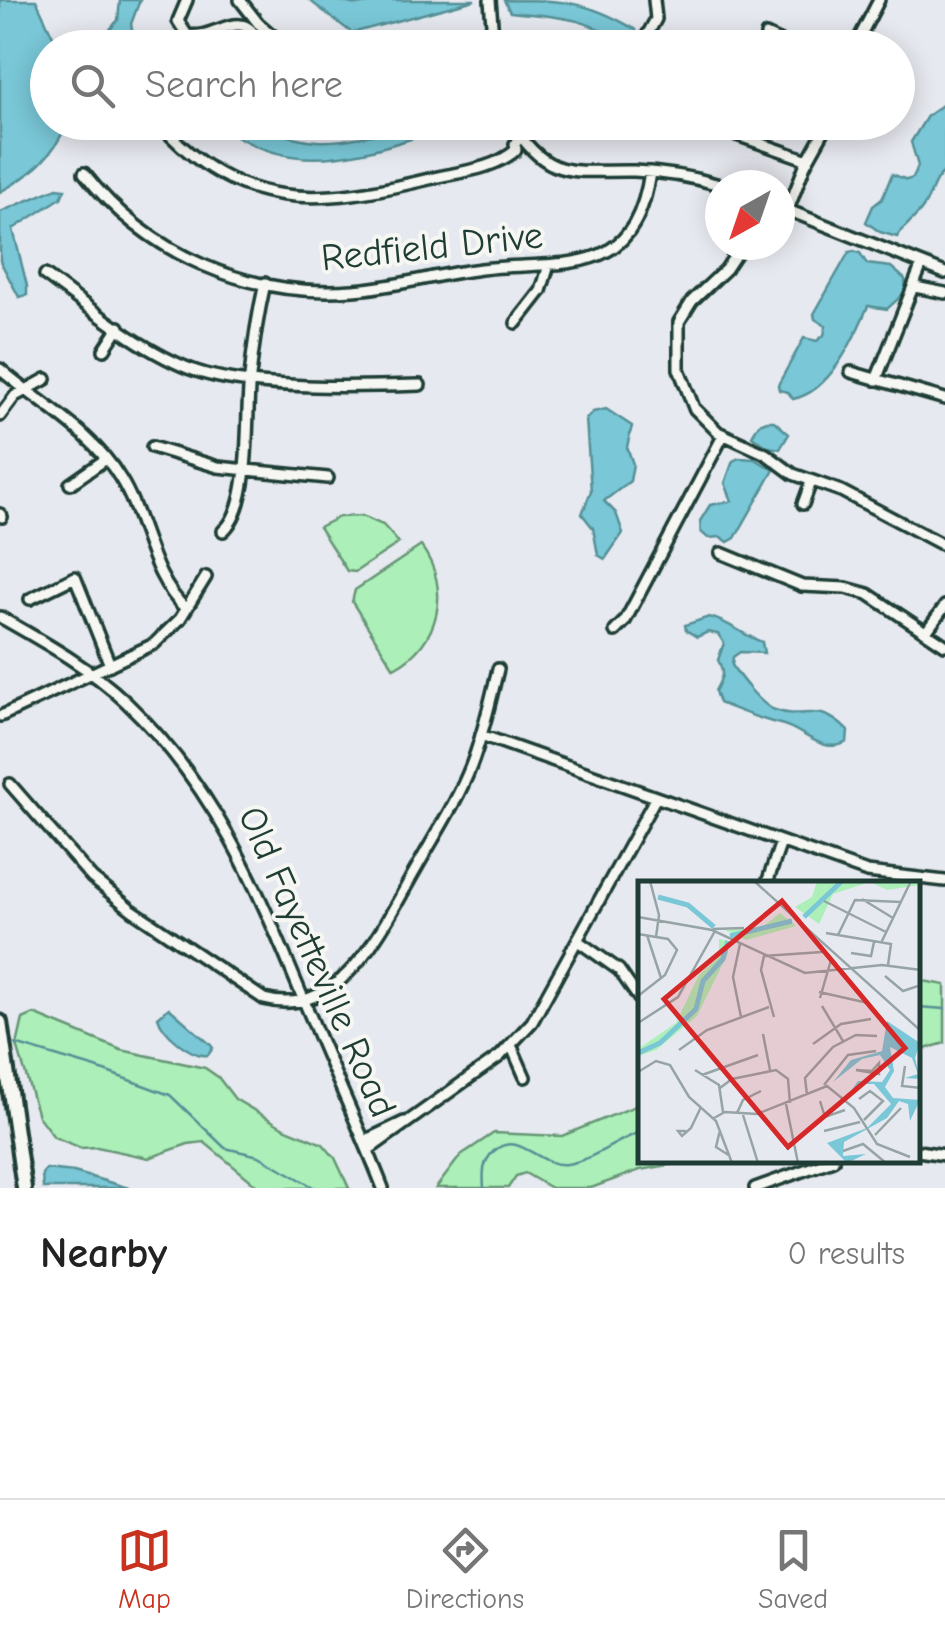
<!DOCTYPE html>
<html lang="en">
<head>
<meta charset="utf-8">
<style>
	body { margin:0; font-family:"Comic Neue",sans-serif; background:#f2f2f2; color:#222 }
	.compass { position:absolute; left:705px; top:170px; width:90px; height:90px; border-radius:50%; background:#fff; box-shadow:0 5px 25px #0003; rotate:220deg }
	.list { margin:0; padding:0; list-style:none }
	h2 { display:flex; justify-content:space-between; align-items:center; height:130px; margin:0; padding:0 40px; font-size:42px }
	h2 small { font-size:32px; font-weight:400; color:#767676 }
	.icon { flex:none; width:55px; height:55px; fill:none; stroke:currentColor; stroke-width:2; stroke-linecap:round; stroke-linejoin:round }
	.map { position:relative; flex:none; width:945px; height:1188px; overflow:hidden }
	.search { position:absolute; background:#fff; box-shadow:0 5px 25px #0003; left:30px; right:30px; top:30px; height:110px; display:flex; align-items:center; gap:25px; box-sizing:border-box; padding:0 35px; border-radius:55px; color:#767676; font-size:38px }
	.sheet { height:310px; background:#fff }
	nav { display:flex; justify-content:space-around; align-items:center; box-sizing:border-box; height:140px; border-top:2px solid #e0e0e0; background:#fff; font-size:28px; color:#767676 }
	nav a { display:grid; justify-items:center; gap:5px }
	nav .on { color:#c8321e }
	.map>svg:first-child { display:block }
</style>
</head>
<body>
<div class="map">
<svg width="945" height="1188" viewBox="0 0 945 1188">
	<rect width="100%" height="100%" fill="#e7e9f0"/>
	<filter id="ink" filterUnits="userSpaceOnUse"><feTurbulence type="fractalNoise" baseFrequency=".01" numOctaves="2"/><feDisplacementMap in="SourceGraphic" scale="20" xChannelSelector="R" yChannelSelector="G"/><feConvolveMatrix kernelMatrix="1 2 1 2 8 2 1 2 1" color-interpolation-filters="sRGB"/></filter>
	<g filter="url(#ink)">
		<path fill="#acefb8" stroke="#669676" stroke-width="2.5" d="M362,516l21,9 16,18 -44,29 -8,-1 -28,-44 20,-10z
			M421,546c31,42 19,98 -27,122l-42,-66 3,-12z
			M918,980l27,5v58l-27,8z
			M34,1014l87,36 84,18 13,9 17,22 49,29 39,16 12,14 14,30h-89l-56,-46 -16,2 -39,14 -52,-11 -16,1 -27,-11 -16,-21 -21,-71 6,-26z
			M640,1104v56l51,1 -51,9 -49,18h-40l-26,-15 -9,3 -8,12h-72l25,-33 33,-22 68,3z"/>
		<path fill="#79c7d7" stroke="#559096" stroke-width="2.5" d="M0,0h36l22,47 -10,1v74l19,1c-13,33 -36,52 -67,69z
			M120,0h20l-9,24 4,23h-26l-2,-14 11,-13z
			M309,0h26l21,5 32,-5h87l-123,33z
			M504,0c57,0 82,0 132,30l1,7 -8,10h-11c-20,-32 -75,-31 -108,-35z
			M945,103v68c-12,9 -13,23 -21,35 -7,12 -20,19 -27,31l-17,-5 -14,-10 7,-16 9,-7 10,-25 15,6 6,-2 5,-12 -7,-24 16,-26z
			M216,123c35,-1 65,15 100,18 29,2 56,-8 85,-10l5,-8h72c-19,10 -40,8 -61,14 -75,24 -133,36 -201,-14z
			M57,188l8,1 -4,9 -48,31 14,57v9l-8,2 -19,-36v-49z
			M854,251l6,2 7,11 24,3 14,12 1,13 -19,17 -19,-3c-14,33 -38,86 -75,93l-5,-7 -9,-2 -1,-5 26,-47 13,3 7,-6 2,-9 -11,-7 -1,-5 35,-62z
			M606,409l26,17 -5,21 6,17 -3,17 -26,20 12,12 7,20 -18,26 -7,-4 -5,-27 -11,-14 9,-23 -5,-72 7,-7z
			M767,421h7l15,13 -9,15 -12,-2 -16,-11 7,-12z
			M739,458l16,1 19,11 -39,68 -7,4 -7,-5 -13,1 -7,-6 -1,-11 10,-16 22,-4 -7,-18 8,-22z
			M709,617c19,4 33,18 53,25l2,11 -24,-1 -7,5 -1,8c7,12 30,41 43,45 31,11 43,-10 73,21l-1,11c-24,14 -45,-14 -67,-18 -22,-5 -40,-13 -61,-21l-4,-12c7,-13 10,-18 3,-31l6,-17 -6,-9 -10,-2 -11,5 -11,-7 -1,-5z
			M169,1008l41,36 3,4 -5,7c-16,3 -46,-22 -50,-38z
			M46,1169l28,3 55,16h-86l-1,-14z"/>
		<g fill="none" stroke-linecap="round" stroke-linejoin="round">
			<path stroke="#559096" stroke-width="2.5" d="M918,1007l27,2
				M15,1044l81,24 74,27 55,53 34,8 56,32
				M484,1188c-1,-14 -2,-26 10,-37 25,-22 45,17 73,13 26,-4 48,-23 73,-32"/>
			<g stroke="#1f3d34" stroke-width="16">
				<path id="minor" d="M187,0l-9,21 9,14c31,6 56,-34 75,13
					M240,0l18,23 29,25
					M490,0l4,48
					M766,35l28,13
					M485,48l9,-4 10,4
					M640,48l16,-29 -2,-19
					M854,48l25,-48
					M158,122c81,92 163,83 271,57 29,-7 64,-9 87,-29l-1,-6 5,-8
					M511,122c37,60 62,48 123,49 29,1 58,6 86,14
					M711,126l97,34
					M84,173c64,82 165,125 269,117 43,-3 85,-16 128,-21 84,-10 153,13 169,-97
					M780,207l165,66
					M788,210l17,-45 24,-43
					M742,245l-16,24 -34,32 -13,21v47l15,39 24,24 48,22 27,20 48,17 104,55
					M45,275c45,33 99,78 151,96 56,19 163,16 224,14
					M915,287l30,6
					M516,323l25,-32 8,-26
					M104,350l15,-23
					M0,369c40,35 92,62 120,109 26,41 29,97 66,131
					M851,372l94,27
					M876,380l46,-116
					M0,416l15,-20 31,-17
					M152,447l66,20 110,11
					M70,484l36,-25
					M803,504l8,-22
					M0,514l2,3
					M223,531c30,-25 22,-115 27,-154 3,-31 8,-63 15,-94
					M721,553l81,33 44,2 22,6 77,51
					M30,599l45,-22 35,88
					M0,617c44,25 89,50 126,85 96,91 136,199 186,318 23,56 49,111 71,168
					M615,631l10,-10 98,-185
					M926,632l19,-26
					M1,716l153,-72 26,-25 26,-42
					M481,735l386,137 78,9
					M10,784l82,94 40,32 132,89c79,22 121,-77 152,-130 19,-34 41,-67 55,-103 12,-31 19,-64 27,-97
					M767,883l14,-41
					M578,941l41,29 21,30
					M511,1045l14,32
					M364,1141l40,-19
					M368,1150l132,-94 32,-34 123,-223
					M918,1151l27,4
					M755,1188l78,-28"/>
			</g>
			<g stroke="#1f3d34" stroke-width="20">
				<path id="highway" d="M0,1022l24,166"/>
			</g>
			<use href="#minor" stroke="#f6f6f2" stroke-width="9"/>
			<use href="#highway" stroke="#f6f6f2" stroke-width="12"/>
		</g>
	</g>
	<g text-anchor="middle" dominant-baseline="central" stroke-width="8" stroke-linejoin="round" paint-order="stroke">
		<g font-size="38" fill="#1f3d34" stroke="#f6f6f2">
			<text transform="translate(432 247) rotate(-6)">Redfield Drive</text>
			<text transform="translate(317 962) rotate(66)">Old Fayetteville Road</text>
		</g>
	</g>
	<g transform="translate(638 881)">
		<rect width="282" height="282" fill="#e7e9f0"/>
		<path d="M179,0h103v4l-33,5 -17,-8 -37,12 -14,30 -24,-17 17,-10zM142,32l16,13 -50,14 -21,-10 36,-2zM81,58l9,2v12l-31,63 -41,34 -18,6v-7l38,-26 23,-48 20,-18z" fill="#acefb8"/>
		<path d="M249,140l33,22 -5,15 5,21 -15,-1 13,-4 -6,-16 -22,-11 4,24 -9,16 8,11 27,2 -10,21 -2,-17 -9,-3 -12,17 -43,24 -1,14 23,-2 -19,9 -20,-20 40,-15 24,-24 -17,-20h-12l-16,14 12,-17 24,1 8,-12 -10,-15 -18,4 -29,23 18,-22 31,-9z" fill="#79c7d7"/>
		<path fill="none" stroke="#79c7d7" stroke-width="5" d="M20,16l30,8 26,22M166,36l38,-36M92,55l62,-15M0,172l22,-10 36,-34 7,-28 20,-22 5,-18"/>
		<path fill="none" stroke="#97a4a5" stroke-width="2.5" d="M12,0l9,34 -3,22M116,0l167,150M224,18l31,19M186,20l62,31M0,36l74,13 93,43 77,-8 39,5M75,48l31,-1M188,52l65,11 -3,21M0,53l30,5 9,11 -12,25 -27,21M9,54l14,43M200,54l17,-35 46,2M243,62l30,-62M102,63l-7,33 8,40M213,72l20,3 3,-14M247,95l18,15 15,-5M181,111l49,11M182,117l11,-38M184,125l21,35M136,136l-13,-47 3,-14 58,-4M0,142l40,-26 37,-66M125,153l7,36M175,163l28,-20 30,-5M41,169l28,-20 62,-23M241,182v11l-23,-4 16,1zM267,185l-3,20 19,2M57,189l24,15 4,27M0,191l18,-11 14,4 19,32 27,24 16,42M64,194l56,-20M186,204l24,-30 28,-4M82,207l12,-9 44,-9 12,9 2,24M169,214l-2,-17 28,-31 23,-12 21,1M221,218l11,-8 13,10 -19,19M182,220l5,16 20,-7M148,223l12,59M99,232l6,-13 18,-9M105,234l15,48M76,237l11,-6 32,2 70,-28 27,22 23,36 33,13M82,249l-4,17 14,9M48,250h-8l4,5 9,-8 10,-21M186,250l36,-9M237,254l26,-27M205,270l20,-7 23,19"/>
		<path fill="#d62828" fill-opacity="0.15" stroke="#d62828" stroke-width="5" d="M144,20l123,147 -117,99 -124,-148z"/>
		<rect width="282" height="282" fill="none" stroke="#1f3d34" stroke-width="5"/>
	</g>
</svg>
<svg class="compass" viewBox="-18 -18 36 36"><path d="M0-13l5 13h-10z" fill="#e53935"/><path d="M0 13l5-13h-10z" fill="#767676"/></svg>
<div class="search"><svg class="icon" aria-label="search" viewBox="0 0 24 24"><circle cx="10" cy="10" r="6"/><path d="M15 15l6 6"/></svg>Search here</div>
</div>
<section class="sheet">
<h2>Nearby<small>0 results</small></h2>
<ul class="list">
</ul>
</section>
<nav>
<a class="on"><svg class="icon" aria-label="map" viewBox="0 0 24 24"><path d="M3 6l6-2 6 2 6-2v14l-6 2-6-2-6 2zM9 4v14M15 6v14"/></svg>Map</a>
<a><svg class="icon" aria-label="directions" viewBox="0 0 24 24"><path d="M12 3l9 9-9 9-9-9zM9 14v-3h6M13 9l2 2-2 2"/></svg>Directions</a>
<a><svg class="icon" aria-label="saved" viewBox="0 0 24 24"><path d="M7 4h10v16l-5-4-5 4z"/></svg>Saved</a>
</nav>
</body>
</html>
